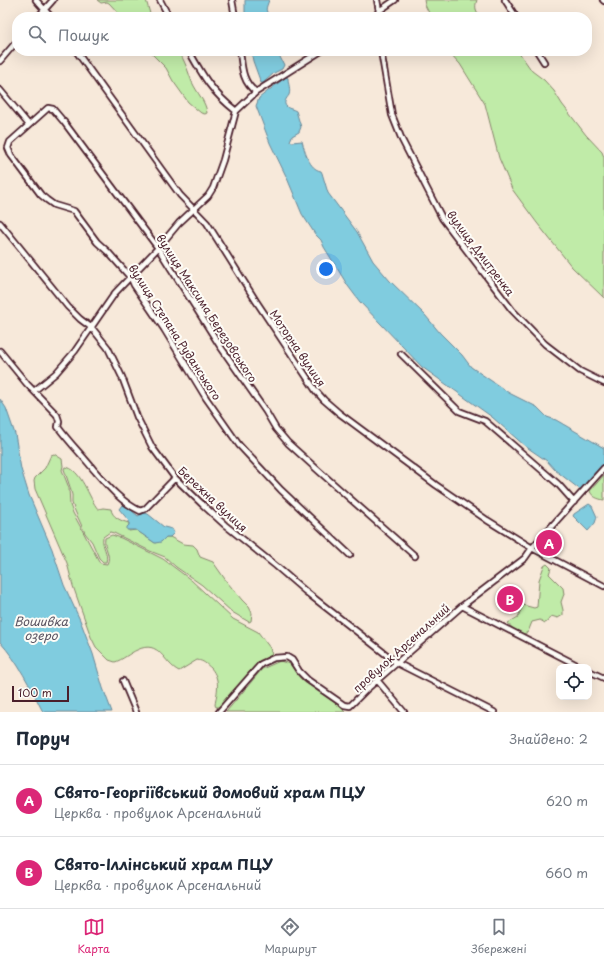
<!DOCTYPE html>
<html lang="uk">
<head>
<meta charset="utf-8">
<style>
	body { margin:0; font-family:"Playpen Sans",sans-serif; background:#f6f6f7; color:#1f2937 }
	.controls { position:absolute; right:12px; bottom:12px; display:grid; overflow:hidden; border-radius:8px; box-shadow:0 4px 16px #0002 }
	.controls button { width:36px; height:36px; display:grid; place-items:center; padding:0; border:0; border-bottom:1px solid #e0e1e3; background:#fff; color:#1f2937; font:20px sans-serif }
	.scale { position:absolute; left:12px; bottom:10px; width:57px; box-sizing:border-box; padding-left:4px; border:2px solid #4a1f2b; border-top:0; font-size:11px; line-height:14px; white-space:nowrap; color:#4a1f2b; -webkit-text-stroke:3px #fdfcf7; paint-order:stroke }
	.you { position:absolute; left:326px; top:269px; width:14px; height:14px; margin:-10px; border:3px solid #fff; border-radius:50%; background:#1a73e8; box-shadow:0 0 0 6px #1a73e833 }
	.badge { display:grid; place-items:center; width:26px; height:26px; border-radius:50%; background:#db2777; color:#fff; font-size:13px; font-weight:700 }
	.pin { position:absolute; translate:-50% -50%; border:2px solid #fff; box-shadow:0 1px 4px #0006 }
	.list { margin:0; padding:0; list-style:none }
	h2 { display:flex; justify-content:space-between; align-items:center; height:52px; margin:0; padding:0 16px; font-size:17px }
	h2 small { font-size:13px; font-weight:400; color:#747a83 }
	.list li { display:grid; grid-template-columns:26px 1fr auto; gap:12px; align-items:center; box-sizing:border-box; height:72px; padding:0 16px; border-top:1px solid #e0e1e3 }
	.list b { display:block; font-size:15px; white-space:nowrap }
	.list p { margin:0; font-size:13px; white-space:nowrap; color:#747a83 }
	.list em { font-size:13px; font-style:normal; color:#747a83 }
	.icon { flex:none; width:22px; height:22px; fill:none; stroke:currentColor; stroke-width:2; stroke-linecap:round; stroke-linejoin:round }
	.map { position:relative; flex:none; width:604px; height:712px; overflow:hidden }
	.search { position:absolute; background:#fff; box-shadow:0 4px 16px #0002; left:12px; right:12px; top:12px; height:44px; display:flex; align-items:center; gap:10px; box-sizing:border-box; padding:0 14px; border-radius:16px; color:#747a83; font-size:15px }
	.sheet { height:196px; background:#fff }
	nav { display:flex; justify-content:space-around; align-items:center; box-sizing:border-box; height:56px; border-top:1px solid #e0e1e3; background:#fff; font-size:11px; color:#747a83 }
	nav a { display:grid; justify-items:center; gap:2px }
	nav .on { color:#db2777 }
	.map>svg:first-child { display:block }
</style>
</head>
<body>
<div class="map">
<svg width="604" height="712" viewBox="0 0 604 712">
	<rect width="100%" height="100%" fill="#f7e9da"/>
	<filter id="ink" filterUnits="userSpaceOnUse"><feTurbulence type="fractalNoise" baseFrequency=".025" numOctaves="2"/><feDisplacementMap in="SourceGraphic" scale="8" xChannelSelector="R" yChannelSelector="G"/><feConvolveMatrix kernelMatrix="1 2 1 2 8 2 1 2 1" color-interpolation-filters="sRGB"/></filter>
	<g filter="url(#ink)">
		<path fill="#c0eba8" stroke="#85856a" d="M97,0h49l5,17h-29l-13,-14 -2,-1 -6,1z
			M424,0h53c-3,8 -1,13 6,17h-52l-6,-12z
			M149,51h29c7,9 10,21 14,31 5,11 14,20 15,31l-2,1 -4,-1 -13,-11 -15,-21 -7,-13z
			M448,51h70l14,20 12,9 10,11 8,13 24,31 16,17 2,5v141l-32,-31 -35,-44 -25,-34 -13,-31 -14,-54 -25,-40z
			M54,454l8,5 1,7 -1,4 7,18 1,17 3,8 27,50 7,1c5,-9 -4,-17 -2,-26l7,-3 9,3 42,21 28,21 42,39 25,13 12,16 2,7 -15,9 -35,41 -4,2h-2l-1,-2c2,-14 6,-25 -4,-37 -5,-4 -7,-7 -14,-8l-18,11c-16,-8 -19,-32 -42,-21 -7,3 -15,10 -22,12l-6,-2 -13,-13 -5,-10 -18,-51 -6,-23 -32,-74 -1,-8 1,-3 10,-10 6,-13z
			M65,467c16,1 24,32 33,42l5,-1 8,1c1,8 10,12 18,14v8l7,-1 19,13 11,-6h4l13,7 10,1 4,4 3,8 13,5 14,20 15,18 7,7 3,6 -1,8 -2,1 -17,-10 -30,-27 -26,-18 -11,-10 -15,-6 -36,-18 -4,-1 -7,5c-2,9 6,16 3,25h-3l-4,-4 -7,-16 -7,-9 -10,-22 -3,-8v-8l-2,-8 -6,-18z
			M604,475v25c-6,-1 -12,-3 -14,-9z
			M547,564l4,4 -2,6 14,14 1,6 -3,8 2,8v5l-5,3 -7,-2 -4,6 -2,1 -5,-3 -8,2 -4,10 -4,2c-7,-2 -12,-5 -16,-11l10,-6 5,-12 11,3 3,-1 2,-27 5,-14z
			M280,661l10,3 9,13 4,4 35,24 7,7h-119l36,-43z"/>
		<path fill="#80ccdf" stroke="#6a8797" d="M245,0h24c-3,9 -5,10 2,17h-26z
			M251,51h26l7,14 -2,4 -8,4 -11,10h-2l-8,-22z
			M286,77l2,1c0,6 3,11 1,17 -2,3 -7,8 -2,12 2,2 6,2 9,4l5,16 -2,5 -7,4 -2,5 2,1 10,-1c3,11 7,28 19,30l1,2 6,20 29,39 16,29 17,20 35,34 15,18 22,22 9,12 38,26 28,14 10,10 9,3 48,28v17l-23,25 -3,-2 -23,-18 -8,-9 -22,-15 -33,-29 -70,-50 -62,-65 -12,-16 -24,-39 -3,-7 -6,-6 -13,-20 -15,-36 -17,-35 -14,-37 3,-8z
			M0,399l6,9 9,26 6,35 8,26 23,54 12,36 16,35 13,34 10,34 9,24h-68l-2,-2c-12,-24 -24,-48 -42,-68z
			M589,504l3,2 5,11 -2,6 -7,8 -15,-15 1,-2z
			M122,505h3l13,11 6,-3 4,1 16,13 8,2 2,4 -4,4h-4l-5,5 -6,1 -19,-13h-9v-3l2,-2v-4l-10,-12z"/>
		<g fill="none" stroke-linecap="round" stroke-linejoin="round">
			<g stroke="#4a1f2b" stroke-width="8">
				<path id="minor" d="M36,0l15,17
					M160,0l9,17
					M232,0l3,17
					M377,0l2,11
					M505,0l11,17
					M603,0l1,1
					M38,17l15,-17
					M375,17l4,-6 16,-11
					M76,51l104,144 27,28 49,78 60,90 8,9 15,13 97,72 51,35 45,28 72,38
					M189,51c15,27 23,41 47,60
					M240,51c2,16 2,31 16,41
					M381,51l11,64 10,25 40,78 70,92 33,34 35,27 24,12
					M537,51l7,11
					M0,61l17,-20
					M0,90l29,35
					M0,223l68,84 12,12 12,9 16,20 14,29 15,40 15,30 23,31 27,26 23,21 51,41 29,25 92,72 97,49
					M0,351l27,33 30,31 2,6 -1,6c11,15 24,28 36,43 13,15 27,32 46,41l5,-2 30,-31
					M401,354l58,57 26,10 73,63 16,18
					M34,391l22,-18 19,-22 40,-58 43,-45 21,-25 29,-27 5,-8 10,-28 13,-49 20,-19 65,-41
					M350,555l-69,-65 -42,-45 -33,-47 -42,-69 -30,-44 -3,-7 -23,-26 -11,-10 -23,-31 -20,-6 -7,-5 -6,-5 -30,-40 -3,-7 2,-6 38,-34 5,1 11,13 94,126 62,98 46,66 10,17 12,14 32,29 95,84
					M462,606l119,61
					M589,671l15,7
					M377,680l27,32
					M123,681l13,31
					M219,712l42,-48 13,-6 13,-1 5,3 7,11 9,9 36,25 6,1 17,-17 95,-83 63,-48 7,-10 72,-80"/>
			</g>
			<use href="#minor" stroke="#fdfcf7" stroke-width="4.5"/>
		</g>
	</g>
	<g text-anchor="middle" dominant-baseline="central" stroke-width="4" stroke-linejoin="round" paint-order="stroke">
		<g font-size="11" fill="#4a1f2b" stroke="#fdfcf7">
			<text transform="translate(481 253) rotate(53)">вулиця Дмитренка</text>
			<text transform="translate(207 308) rotate(57)">вулиця Максима Березовського</text>
			<text transform="translate(175 332) rotate(57)">вулиця Степана Руданського</text>
			<text transform="translate(298 348) rotate(56)">Моторна вулиця</text>
			<text transform="translate(213 499) rotate(43)">Бережна вулиця</text>
			<text transform="translate(401 648) rotate(-42)">провулок Арсенальний</text>
		</g>
		<g font-size="12" font-style="italic" fill="#5a5361" stroke="#fdfcf7">
			<text x="41" y="621">Вошивка<tspan x="41" dy="14">озеро</tspan></text>
		</g>
	</g>
</svg>
<div class="controls">
<button><svg class="icon" aria-label="locate" viewBox="0 0 24 24"><circle cx="12" cy="12" r="6"/><path d="M12 2v4M12 18v4M2 12h4M18 12h4"/></svg></button>
</div>
<div class="scale">100 m</div>
<div class="you"></div>
<div class="pin badge" style="left:549px;top:543px">A</div>
<div class="pin badge" style="left:510px;top:599px">B</div>
<div class="search"><svg class="icon" aria-label="search" viewBox="0 0 24 24"><circle cx="10" cy="10" r="6"/><path d="M15 15l6 6"/></svg>Пошук</div>
</div>
<section class="sheet">
<h2>Поруч<small>Знайдено: 2</small></h2>
<ul class="list">
<li><span class="badge">A</span><div><b>Свято-Георгіївський домовий храм ПЦУ</b><p>Церква · провулок Арсенальний</p></div><em>620 m</em></li>
<li><span class="badge">B</span><div><b>Свято-Іллінський храм ПЦУ</b><p>Церква · провулок Арсенальний</p></div><em>660 m</em></li>
</ul>
</section>
<nav>
<a class="on"><svg class="icon" aria-label="map" viewBox="0 0 24 24"><path d="M3 6l6-2 6 2 6-2v14l-6 2-6-2-6 2zM9 4v14M15 6v14"/></svg>Карта</a>
<a><svg class="icon" aria-label="directions" viewBox="0 0 24 24"><path d="M12 3l9 9-9 9-9-9zM9 14v-3h6M13 9l2 2-2 2"/></svg>Маршрут</a>
<a><svg class="icon" aria-label="saved" viewBox="0 0 24 24"><path d="M7 4h10v16l-5-4-5 4z"/></svg>Збережені</a>
</nav>
</body>
</html>
